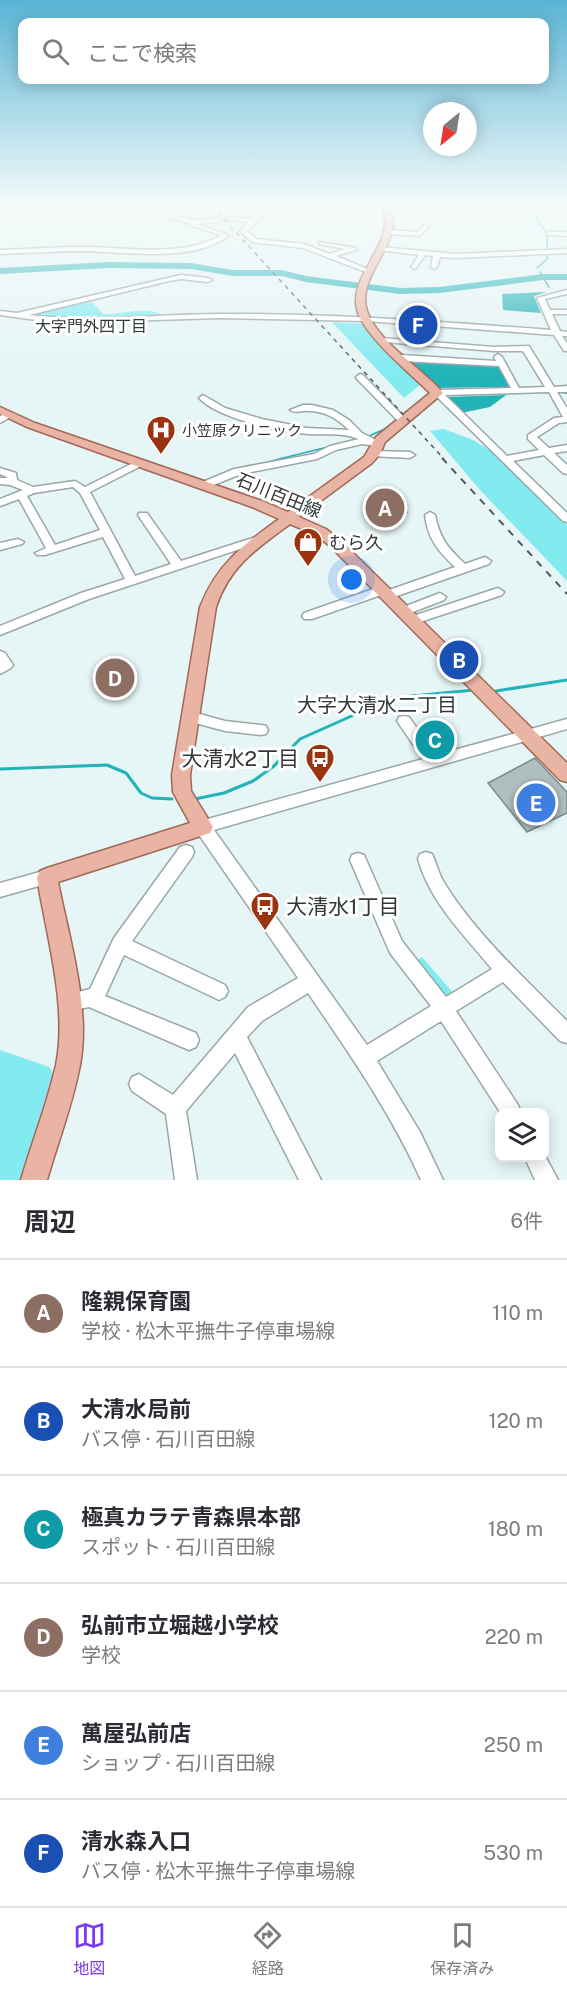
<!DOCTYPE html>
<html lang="ja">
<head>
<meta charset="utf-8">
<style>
	body { margin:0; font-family:"Public Sans","Noto Sans JP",sans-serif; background:#f2f2f3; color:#2b2b33 }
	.controls { position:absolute; right:18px; bottom:18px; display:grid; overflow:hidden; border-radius:12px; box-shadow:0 3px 15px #0003 }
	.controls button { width:54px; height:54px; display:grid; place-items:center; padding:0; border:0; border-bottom:2px solid #e1e1e2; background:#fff; color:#2b2b33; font:30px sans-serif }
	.compass { position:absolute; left:423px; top:102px; width:54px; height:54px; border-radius:50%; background:#fff; box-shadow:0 3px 15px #0003; rotate:210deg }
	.you { position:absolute; left:352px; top:580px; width:21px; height:21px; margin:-15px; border:4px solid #fff; border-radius:50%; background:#1a73e8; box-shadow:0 0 0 9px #1a73e833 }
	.badge { display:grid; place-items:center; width:39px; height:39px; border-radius:50%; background:#7c3aed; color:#fff; font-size:20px; font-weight:700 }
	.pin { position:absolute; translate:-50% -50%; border:3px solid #fff; box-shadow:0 2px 6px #0006 }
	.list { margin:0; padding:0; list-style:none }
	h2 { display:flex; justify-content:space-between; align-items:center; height:78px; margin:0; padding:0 24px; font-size:26px }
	h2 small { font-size:20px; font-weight:400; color:#7c7c81 }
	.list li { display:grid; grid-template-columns:39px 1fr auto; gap:18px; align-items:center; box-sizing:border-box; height:108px; padding:0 24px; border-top:2px solid #e1e1e2 }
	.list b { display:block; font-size:22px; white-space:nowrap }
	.list p { margin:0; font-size:20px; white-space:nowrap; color:#7c7c81 }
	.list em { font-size:20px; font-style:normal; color:#7c7c81 }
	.icon { flex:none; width:33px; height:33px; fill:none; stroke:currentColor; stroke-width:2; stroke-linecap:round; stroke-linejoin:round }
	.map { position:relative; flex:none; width:567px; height:1180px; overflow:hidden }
	.search { position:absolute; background:#fff; box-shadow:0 3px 15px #0003; left:18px; right:18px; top:18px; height:66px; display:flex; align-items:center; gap:15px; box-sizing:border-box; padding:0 21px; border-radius:12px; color:#7c7c81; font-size:22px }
	.sheet { height:726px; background:#fff }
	nav { display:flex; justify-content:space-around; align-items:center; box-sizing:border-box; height:84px; border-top:2px solid #e1e1e2; background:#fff; font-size:16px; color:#7c7c81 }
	nav a { display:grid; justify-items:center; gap:3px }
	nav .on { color:#7c3aed }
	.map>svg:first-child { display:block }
</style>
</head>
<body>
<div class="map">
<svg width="567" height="1180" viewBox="0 0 567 1180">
	<rect width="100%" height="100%" fill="#e6f5f5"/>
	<path fill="#82ebf0" d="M92,302l11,12c21,1 43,-9 61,2l-87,4 -47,-4 18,-7z
		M332,322l31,2 10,13 48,47 -17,14z
		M444,429l29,11 26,16 68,69v56l-87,-91 -50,-59z
		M422,957l32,37 -6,4 -8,-2 -27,-33z
		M0,1050l49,17 4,6 -33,107h-20z"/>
	<path fill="#22b3b9" d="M547,292l-13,4 7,17 -38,-3 -1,-16z
		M408,360l91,6 12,21 -75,1z
		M506,395l-16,12 -29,6 -15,-16z"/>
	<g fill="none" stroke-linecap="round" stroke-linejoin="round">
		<path stroke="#22b3b9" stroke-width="1.5" d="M529,206l18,28v25l-10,9
			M540,272l9,15
			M564,393h3
			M367,437l22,-10
			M279,459l49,-12"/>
		<path stroke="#22b3b9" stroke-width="2" d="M252,466l33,-8"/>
		<path stroke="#22b3b9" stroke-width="3" d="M496,691l71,-11
			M0,769l107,-4 19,8 15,20 11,5 20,1
			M195,799l29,-6 29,-12 21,-15 26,-27 92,-41 82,-8"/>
		<path fill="#22b3b9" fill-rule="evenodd" d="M108,262l83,1 42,7h49l24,6 94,12 39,-1 104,-13h24v6h-24l-104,13 -39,1 -94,-12 -24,-6h-49l-42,-7 -83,-1 -108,6v-6z"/>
	</g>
	<path fill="#b0bebe" stroke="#7d8a8b" stroke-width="1.5" d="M396,498l11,14 -32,7 -11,-15z
		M442,732l5,11 -14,4 -8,-11z
		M535,758l32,34v21l-40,19 -39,-49z"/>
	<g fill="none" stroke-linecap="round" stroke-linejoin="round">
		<path stroke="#c2cfcf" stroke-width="7" stroke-dasharray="7 4" stroke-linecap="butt" d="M219,220l11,-1"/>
		<g stroke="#99a7a7" stroke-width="3">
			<path id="minor" d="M170,206h6l-6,9 23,5 28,-1 -2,3 -23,2 33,11c-33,28 -104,17 -145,16 -28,0 -56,2 -84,3v-4c28,-1 56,-3 84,-3 41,0 100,11 137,-12l-32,-10v-2l-25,-6z
				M265,206h7l-25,25 9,8 48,5 26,10 15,-5 -26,-5v-2l37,6v2l-20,6 36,15 -6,1 -63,-24 -51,-6 -12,-11 8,-9 -21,-3 3,-2 22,2z
				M402,206h11l-23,8 -3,-2z
				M424,225l5,1 -9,10 -31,-2 -3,-2 3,-2 29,2z
				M549,232h18v4l-20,-1v-2z
				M380,247l76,7 111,-5v4l-111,5 -16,-1 -3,10 -3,2 -3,-2 2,-11 -8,-1 -9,13 -2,1 -3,-2 8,-12 -41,-5v-2z
				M181,275l27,3 4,2 -4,2 -27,-3 -12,2 -140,34c63,8 127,-1 191,-1 111,-1 221,8 331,16l-14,-32 30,-8v4l-22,5 5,11h17v4h-15l8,17 7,1v4h-5l5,7v8h-3l-10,-16 -188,-14 -146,-3 -162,5 -58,-8v-4l17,2z
				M381,338l113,9 35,-1 25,41 13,-1v6h-10l10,16v14l-8,1 -22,14 12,11 18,-3v6l-13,2 13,12v9l-4,-1 -19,-18 -31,6 54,52v9l-4,-1 -130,-128 4,-3 74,-2 -12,-22 -97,-5 -4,-3 4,-3 94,6 -2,-4 4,-3 4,3 17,31 26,-1 -22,-36h-29l-110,-9h-3zM549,392l14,25 -9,1 -26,17v4l11,11 -32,6 -62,-61z
				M360,374l3,1 43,44v4h-6l-43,-44 -1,-2z
				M203,395l22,13 37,11 45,9 42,2c-11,-11 -24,-19 -40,-19 -7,-1 -12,3 -19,-1l13,-5h9l21,5 16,10 13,13 20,10 -5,3 -15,-2 -26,6 -19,9 -76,15 -35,14h-8l-1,-2 1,-2 36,-15 80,-15 16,-8 29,-7c-17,-7 -34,-4 -51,-5 -28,-2 -91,-16 -109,-36z
				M9,412l5,3 -14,8v-7z
				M374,451l36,1 5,3 -5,3 -39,-2v-4z
				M139,460l4,1v4l-53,27 45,84 36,-12 -33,-49 1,-2h8l34,48 75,-24h8l2,2 -2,2 -175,58 -89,36v-9l81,-33 44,-14 -22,-42 -58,18h-8l-2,-2 11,-5 -27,-49 -19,7v-7l23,-9 -13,-5 -10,-1v-6h7v-1l-7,-3v-6l16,5 1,7 16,7 42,-6 10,6zM73,487l7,6 20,37 -45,15 -28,-49 7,-3z
				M430,512l5,3c5,24 13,33 30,49l20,-7 6,4 -2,3 -98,34h-8l-2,-3 -69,24h-8l-2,-3 2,-3 75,-26h8l2,3 66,-23c-17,-16 -27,-28 -30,-52z
				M18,539l6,3 -2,2 -22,6v-7z
				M498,588l6,4 -2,3 -88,29 -6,-4 2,-3z
				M440,593l6,4 -2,3 -39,15 -6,-4 2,-3z
				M0,651l5,2 8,12 -2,3 -11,6z
				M189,711l36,10 36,4 5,1 2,4 -2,4 -5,1 -36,-4 -41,-11 -2,-4 2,-4z
				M404,716l5,1 27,38 131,-36v10l-353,101 153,215 64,-39 -41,-53 -40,-93 2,-5 6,-2 6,2 38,86 44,56 46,-28c-28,-34 -62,-67 -74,-110l2,-5 6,-2 6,2c4,8 6,17 10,25 29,50 84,101 125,142v22l-7,-2 -57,-59 -47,29 62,94 3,7h-21l-59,-91 -64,40 43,71 23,48h-22c-30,-67 -72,-127 -113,-187l-46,28 -15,16 74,143h-22l-64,-127 -49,58 11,69h-22l-9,-66 -34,-23 -3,-7 3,-7 7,-3 34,21 75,-88 50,-29 -101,-146 -2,-5 2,-5 226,-63 -26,-38 2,-4z
				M186,845l6,2 2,5 -2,5 -60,84 93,44 3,6 -3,6 -6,3 -6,-3 -89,-42 -19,41 91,37 3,7 -3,7 -7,3 -100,-43 -20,4 -7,-3 -2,-6 2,-6 28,-7 24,-51 66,-91z
				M47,870l6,2 2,5 -2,5 -53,15v-14z
				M544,1154l14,26h-23l-10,-22h19z"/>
		</g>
		<g stroke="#a16857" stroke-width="3">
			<path id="major" d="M382,206h8c16,37 -35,68 -23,105 11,32 55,57 76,82l-58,49 -5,12 -8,9 -73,54 27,12 14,11 227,223v19l-7,-2 -230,-234 -14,-11 -26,-11c-34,25 -60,42 -74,83l-26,168 1,16 22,36 -3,6 -152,49c11,56 33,126 22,183 -7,38 -22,77 -33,115h-26c11,-38 26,-76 35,-115 12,-58 -10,-131 -19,-188l3,-6 7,-3 143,-45 -17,-31 -1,-17 28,-168c17,-43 43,-62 79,-88l-27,-12 -225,-80 -27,-13v-7l35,16 227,78 26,11 76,-55 12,-20 54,-44c-19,-19 -66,-57 -73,-83 -9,-37 41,-67 25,-104z"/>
		</g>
		<use href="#minor" fill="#fff" fill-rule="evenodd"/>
		<use href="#major" fill="#eab4a4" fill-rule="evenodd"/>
		<path stroke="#535a5b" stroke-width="1.5" stroke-dasharray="4.5 4.5" stroke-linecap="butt" d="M212,206l232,253"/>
		<path stroke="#535a5b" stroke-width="2" stroke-dasharray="7 7" stroke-linecap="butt" d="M442,458l125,136"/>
	</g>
	<linearGradient id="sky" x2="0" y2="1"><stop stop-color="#59b4d5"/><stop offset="0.55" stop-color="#f4fafa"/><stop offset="1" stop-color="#f4fafa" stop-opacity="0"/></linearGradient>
	<rect width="567" height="372" fill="url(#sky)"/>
	<defs>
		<g id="hospital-pin" transform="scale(1.5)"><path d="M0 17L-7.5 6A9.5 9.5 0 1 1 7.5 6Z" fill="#9a330e" stroke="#fff"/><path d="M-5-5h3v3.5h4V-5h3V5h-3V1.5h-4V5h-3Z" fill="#fff"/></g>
		<g id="shop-pin" transform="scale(1.5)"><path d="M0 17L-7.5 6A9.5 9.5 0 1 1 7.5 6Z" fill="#9a330e" stroke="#fff"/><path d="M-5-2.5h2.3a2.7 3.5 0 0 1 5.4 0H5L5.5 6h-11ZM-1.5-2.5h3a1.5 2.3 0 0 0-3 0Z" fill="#fff"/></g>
		<g id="bus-pin" transform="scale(1.5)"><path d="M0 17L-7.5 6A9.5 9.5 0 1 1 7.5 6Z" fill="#9a330e" stroke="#fff"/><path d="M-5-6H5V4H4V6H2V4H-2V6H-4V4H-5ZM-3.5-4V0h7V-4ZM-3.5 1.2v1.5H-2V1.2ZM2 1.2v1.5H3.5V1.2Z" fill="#fff"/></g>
	</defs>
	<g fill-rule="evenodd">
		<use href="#hospital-pin" x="161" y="430"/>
		<use href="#shop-pin" x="308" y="542"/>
		<use href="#bus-pin" x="320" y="758"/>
		<use href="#bus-pin" x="265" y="906"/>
	</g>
	<g text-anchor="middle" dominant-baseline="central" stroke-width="6" stroke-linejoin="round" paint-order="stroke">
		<g font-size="15" fill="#333839" stroke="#fff" text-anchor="start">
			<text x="182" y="430">小笠原クリニック</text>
		</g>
		<g font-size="16" fill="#333839" stroke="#fff">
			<text x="91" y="326">大字門外四丁目</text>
		</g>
		<g font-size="18" fill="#333839" stroke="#fff">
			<text transform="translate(279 495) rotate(22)">石川百田線</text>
		</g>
		<g font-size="18" fill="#333839" stroke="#fff" text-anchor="start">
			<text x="329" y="542">むら久</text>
		</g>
		<g font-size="20" fill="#333839" stroke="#fff">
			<text x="377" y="705">大字大清水二丁目</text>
		</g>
		<g font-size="21" fill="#333839" stroke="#fff" text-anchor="end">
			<text x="299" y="758">大清水2丁目</text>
			<text x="286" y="906" text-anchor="start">大清水1丁目</text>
		</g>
	</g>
</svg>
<div class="controls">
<button><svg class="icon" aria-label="layers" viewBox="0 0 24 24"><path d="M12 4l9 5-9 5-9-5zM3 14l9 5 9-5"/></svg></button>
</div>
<svg class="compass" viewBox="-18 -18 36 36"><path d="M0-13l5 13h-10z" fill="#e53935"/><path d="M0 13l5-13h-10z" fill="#7c7c81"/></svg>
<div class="you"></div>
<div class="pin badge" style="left:385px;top:508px;background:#8d6e63">A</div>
<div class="pin badge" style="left:459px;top:660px;background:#1a4fb4">B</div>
<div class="pin badge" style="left:435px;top:740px;background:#0f9aa8">C</div>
<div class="pin badge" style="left:115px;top:678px;background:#8d6e63">D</div>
<div class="pin badge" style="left:536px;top:803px;background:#3f7fe0">E</div>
<div class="pin badge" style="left:418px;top:325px;background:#1a4fb4">F</div>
<div class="search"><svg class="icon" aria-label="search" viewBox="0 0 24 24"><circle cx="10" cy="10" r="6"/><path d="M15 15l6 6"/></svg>ここで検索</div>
</div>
<section class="sheet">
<h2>周辺<small>6件</small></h2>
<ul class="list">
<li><span class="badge" style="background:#8d6e63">A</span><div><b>隆親保育園</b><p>学校 · 松木平撫牛子停車場線</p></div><em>110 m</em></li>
<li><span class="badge" style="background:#1a4fb4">B</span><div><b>大清水局前</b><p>バス停 · 石川百田線</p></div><em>120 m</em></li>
<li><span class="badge" style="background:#0f9aa8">C</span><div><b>極真カラテ青森県本部</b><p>スポット · 石川百田線</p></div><em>180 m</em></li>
<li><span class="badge" style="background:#8d6e63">D</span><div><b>弘前市立堀越小学校</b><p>学校</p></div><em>220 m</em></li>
<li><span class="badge" style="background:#3f7fe0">E</span><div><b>萬屋弘前店</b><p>ショップ · 石川百田線</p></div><em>250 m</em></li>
<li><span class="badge" style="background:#1a4fb4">F</span><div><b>清水森入口</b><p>バス停 · 松木平撫牛子停車場線</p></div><em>530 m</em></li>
</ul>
</section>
<nav>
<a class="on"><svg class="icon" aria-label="map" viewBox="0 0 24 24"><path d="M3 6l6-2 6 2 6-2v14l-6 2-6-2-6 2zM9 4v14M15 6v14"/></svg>地図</a>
<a><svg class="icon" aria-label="directions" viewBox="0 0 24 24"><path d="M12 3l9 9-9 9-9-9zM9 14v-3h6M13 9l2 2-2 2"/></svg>経路</a>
<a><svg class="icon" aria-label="saved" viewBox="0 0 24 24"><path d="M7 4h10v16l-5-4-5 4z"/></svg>保存済み</a>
</nav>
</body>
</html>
